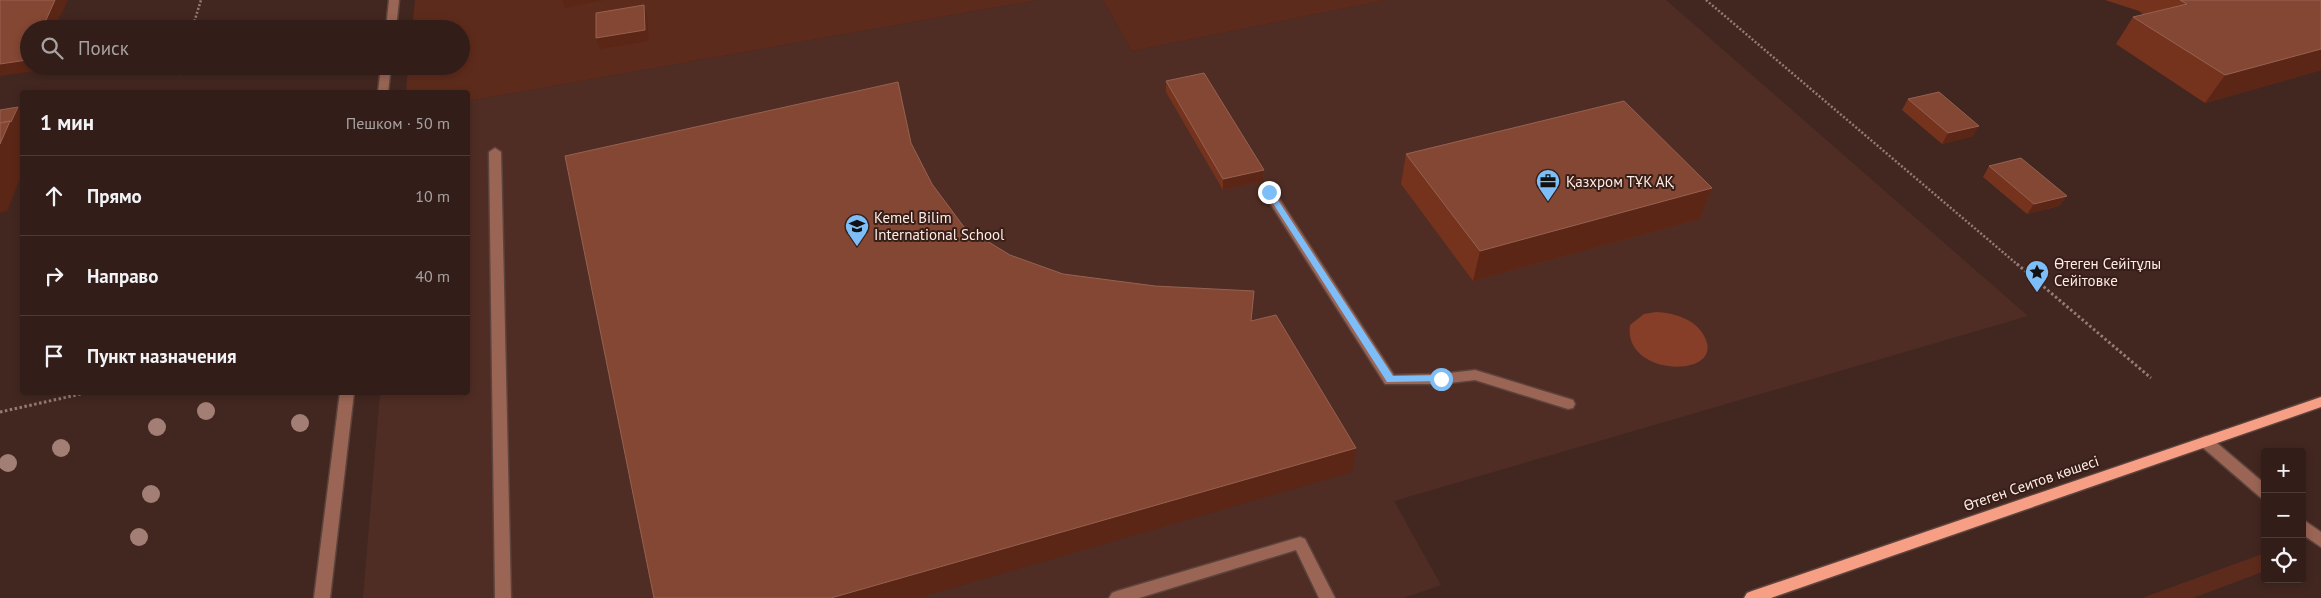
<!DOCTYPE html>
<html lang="ru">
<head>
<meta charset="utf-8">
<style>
	body { margin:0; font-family:"PT Sans",sans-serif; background:#3d2a25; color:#f1f3f6 }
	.controls { position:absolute; right:15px; bottom:15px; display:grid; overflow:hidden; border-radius:5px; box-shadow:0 2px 8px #0003 }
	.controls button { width:45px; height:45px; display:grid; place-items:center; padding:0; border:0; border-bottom:1px solid #4d3b37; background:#321d18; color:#f1f3f6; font:25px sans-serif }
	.stop { position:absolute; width:15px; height:15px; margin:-11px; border:4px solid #7dbef9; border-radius:50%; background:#fff }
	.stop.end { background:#7dbef9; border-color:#fff; box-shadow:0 1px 5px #0008 }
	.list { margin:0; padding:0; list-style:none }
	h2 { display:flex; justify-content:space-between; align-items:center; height:65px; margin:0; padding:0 20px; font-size:21px }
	h2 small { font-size:16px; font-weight:400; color:#a8a2a2 }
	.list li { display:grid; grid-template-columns:32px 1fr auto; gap:15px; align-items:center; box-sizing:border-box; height:80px; padding:0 20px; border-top:1px solid #4d3b37 }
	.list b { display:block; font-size:19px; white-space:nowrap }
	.list em { font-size:16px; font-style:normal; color:#a8a2a2 }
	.icon { flex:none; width:28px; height:28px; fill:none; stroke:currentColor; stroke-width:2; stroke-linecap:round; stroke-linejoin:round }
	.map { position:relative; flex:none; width:2321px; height:598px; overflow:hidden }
	.search { position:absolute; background:#321d18; box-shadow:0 2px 8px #0003; left:20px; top:20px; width:450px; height:55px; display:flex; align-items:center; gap:12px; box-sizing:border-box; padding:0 18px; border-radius:28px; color:#a8a2a2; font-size:19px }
	.panel { position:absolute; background:#321d18; box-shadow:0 2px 8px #0003; left:20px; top:90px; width:450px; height:305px; border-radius:5px }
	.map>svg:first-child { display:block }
</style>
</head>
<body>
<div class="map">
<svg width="2321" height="598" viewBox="0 0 2321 598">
	<rect width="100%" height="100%" fill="#422720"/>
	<path fill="#4f2d24" d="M1037,0h66l29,51 254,-51h280l362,316 -634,185 47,84 -37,13h-1041l17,-205 88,-1v-291z"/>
	<path fill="#5d2b1c" d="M415,0h622l-569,101v-9h-62l2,-26h53v-37h-49z
		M1103,0h283l-254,51z
		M2265,553v18l-72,27h-51z"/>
	<path fill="#863e29" d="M1656,312c17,1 37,6 47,22 28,45 -81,45 -73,-9l14,-11z"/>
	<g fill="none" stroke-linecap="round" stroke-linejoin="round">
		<g stroke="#5c433c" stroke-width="3">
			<path id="minor" d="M389,0h10l-3,29h-10z
				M381,66h10l-3,26h-10z
				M495,148l6,4 10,446h-16l-6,-446z
				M1269,188l4,1 121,186 47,-1 34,-4 98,30 2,4 -2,4 -5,1 -93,-29 -34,4h-56l-122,-192z
				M340,392h14l-24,206h-16z
				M2206,436l5,2 54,46v15l-5,-2 -59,-51 -2,-4 2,-4z
				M2302,519l19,13v15l-19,-13z
				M1300,537l5,2 30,59h-16l-23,-48 -157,48h-30l3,-5 5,-2z"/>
		</g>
		<g stroke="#5c433c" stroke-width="3">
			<path id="major" d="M2321,397v10l-550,191h-27l3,-5 5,-2z"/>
		</g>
		<path stroke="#947c76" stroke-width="2.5" stroke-dasharray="2 2" stroke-linecap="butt" d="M1706,0l312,265
			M192,29l9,-29
			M179,75l2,-9"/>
		<path stroke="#947c76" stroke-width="3" stroke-dasharray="2.5 2.5" stroke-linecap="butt" d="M2017,264l134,114
			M0,412l90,-20"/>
		<use href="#minor" fill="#9b6555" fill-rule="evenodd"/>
		<use href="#major" fill="#f79f85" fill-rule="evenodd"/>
	</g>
	<g fill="#a37e74">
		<circle cx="206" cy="411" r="9"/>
		<circle cx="300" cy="423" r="9"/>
		<circle cx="157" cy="427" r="9"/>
		<circle cx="61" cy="448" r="9"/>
		<circle cx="8" cy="463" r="9"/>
		<circle cx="151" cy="494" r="9"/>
		<circle cx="139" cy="537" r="9"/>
	</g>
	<path fill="#75331e" d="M2105,0h216v70l-116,33 -89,-59 17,-27 11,-2 -5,-4z
		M1166,81l98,89 -1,11 -40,9 -57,-98z
		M1908,99l65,37 -31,8 -40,-34z
		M1406,154l306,34 -12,31 -227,62 -72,-97z
		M1989,166l78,30 -8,10 -32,8 -44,-37z"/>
	<path fill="#5b2616" d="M55,0h13l-14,29h-12z
		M562,0h42l-39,8z
		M644,5l3,11 2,25 -49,8 -4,-11z
		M2321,49v21l-116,33 20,-28z
		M29,56v10h8l-2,5 -35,5v-12z
		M18,107l4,6v14l-2,6 2,3v38l-15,37 -7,2v-79l10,-13z
		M1979,126l-6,10 -31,8 6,-11z
		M1264,170l-1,11 -40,9v-11z
		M1712,188l-12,31 -227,62 7,-30z
		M2067,196l-8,10 -32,8 7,-10z
		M1356,448l-4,24 -434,126h-87z"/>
	<path fill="#844734" stroke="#976150" d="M0,0h55l-13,29h-13v27l-2,4 -27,4z
		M2180,0h141v49l-96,26 -92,-58 54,-13z
		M644,5l1,25 -49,8v-25z
		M1204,73l60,97 -41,9 -57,-98z
		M898,82l13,61 21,41 32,43 46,28 53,19 92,12 99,5 -3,30 25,-6 80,133 -525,150h-177l-89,-442z
		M1939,92l40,34 -31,7 -40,-34z
		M1624,101l88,87 -232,63 -74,-97z
		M18,107l-7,15 -1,-1 -10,2v-13z
		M10,121l-10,23v-21z
		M2021,158l46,38 -33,8 -45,-38z"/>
	<path fill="#7dbef9" d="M1267,191h5l121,185 48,-1 4,4 -1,2 -57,1 -120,-188z"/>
	<defs>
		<g id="office-pin" transform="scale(1.25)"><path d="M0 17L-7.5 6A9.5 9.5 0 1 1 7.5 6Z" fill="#7dbef9" stroke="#371e16"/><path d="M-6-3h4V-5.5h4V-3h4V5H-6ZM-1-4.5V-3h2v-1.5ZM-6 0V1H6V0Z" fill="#111"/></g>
		<g id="school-pin" transform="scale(1.25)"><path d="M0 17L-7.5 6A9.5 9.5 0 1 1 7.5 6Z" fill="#7dbef9" stroke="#371e16"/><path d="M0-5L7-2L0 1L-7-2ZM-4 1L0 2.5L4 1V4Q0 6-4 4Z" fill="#111"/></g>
		<g id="sight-pin" transform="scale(1.25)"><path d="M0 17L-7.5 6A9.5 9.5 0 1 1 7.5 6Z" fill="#7dbef9" stroke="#371e16"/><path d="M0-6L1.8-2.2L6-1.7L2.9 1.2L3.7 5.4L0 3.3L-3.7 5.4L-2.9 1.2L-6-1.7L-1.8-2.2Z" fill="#111"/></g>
	</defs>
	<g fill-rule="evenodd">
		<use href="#office-pin" x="1548" y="181"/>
		<use href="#school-pin" x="857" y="226"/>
		<use href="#sight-pin" x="2037" y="272"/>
	</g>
	<g text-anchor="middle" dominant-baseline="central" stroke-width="4" stroke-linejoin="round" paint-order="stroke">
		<g font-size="15" fill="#feece7" stroke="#371e16" text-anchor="start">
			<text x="1566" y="181">Қазхром ТҰК АҚ</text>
			<text x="874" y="217">Kemel Bilim<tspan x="874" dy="17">International School</tspan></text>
			<text x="2054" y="263">Өтеген Сейітұлы<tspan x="2054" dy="17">Сейітовке</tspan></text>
		</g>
		<g font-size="15" fill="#feece7" stroke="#371e16">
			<text transform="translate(2031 483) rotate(-19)">Өтеген Сеитов көшесі</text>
		</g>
	</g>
</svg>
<div class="controls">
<button>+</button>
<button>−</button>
<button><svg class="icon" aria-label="locate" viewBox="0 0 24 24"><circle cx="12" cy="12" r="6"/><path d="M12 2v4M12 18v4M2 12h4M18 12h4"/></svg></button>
</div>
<div class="stop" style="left:1441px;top:379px"></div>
<div class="stop end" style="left:1269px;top:192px"></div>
<div class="search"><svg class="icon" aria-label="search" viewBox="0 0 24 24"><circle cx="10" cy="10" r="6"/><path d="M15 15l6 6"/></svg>Поиск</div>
<section class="panel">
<h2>1 мин<small>Пешком · 50 m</small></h2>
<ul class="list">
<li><svg class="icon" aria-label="ahead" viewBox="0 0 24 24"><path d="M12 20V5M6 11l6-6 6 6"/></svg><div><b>Прямо</b></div><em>10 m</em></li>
<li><svg class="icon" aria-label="right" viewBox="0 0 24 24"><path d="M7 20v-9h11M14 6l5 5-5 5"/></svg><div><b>Направо</b></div><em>40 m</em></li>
<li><svg class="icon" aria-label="arrive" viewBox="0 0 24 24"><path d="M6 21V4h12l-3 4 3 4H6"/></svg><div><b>Пункт назначения</b></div></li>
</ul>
</section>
</div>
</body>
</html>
